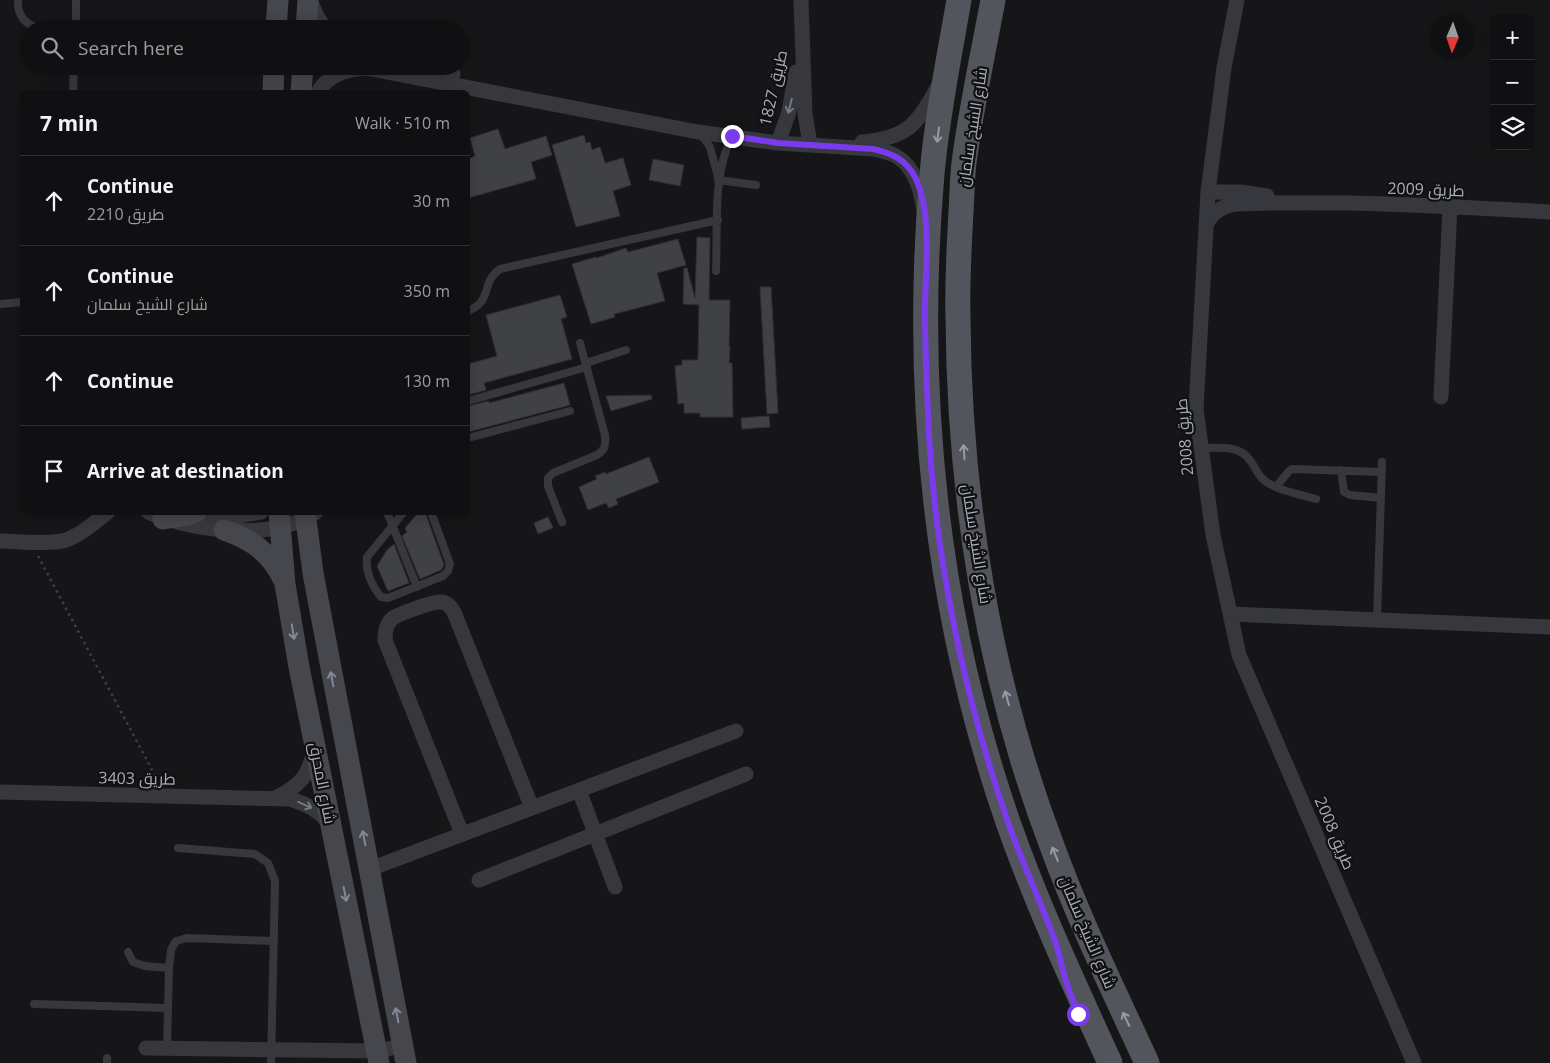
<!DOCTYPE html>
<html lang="en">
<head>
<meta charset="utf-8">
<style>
	body { margin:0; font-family:"Open Sans",Cairo,sans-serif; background:#19191b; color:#f1f3f6 }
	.controls { position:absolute; right:15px; top:15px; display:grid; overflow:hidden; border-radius:8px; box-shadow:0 2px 12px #0003 }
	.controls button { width:45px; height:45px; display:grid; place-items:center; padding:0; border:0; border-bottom:1px solid #303032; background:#101012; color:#f1f3f6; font:25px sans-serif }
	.compass { position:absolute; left:1430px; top:15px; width:45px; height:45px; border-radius:50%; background:#101012; box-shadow:0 2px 12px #0003; rotate:182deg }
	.stop { position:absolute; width:15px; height:15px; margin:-11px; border:4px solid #7c3aed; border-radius:50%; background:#fff }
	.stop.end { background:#7c3aed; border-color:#fff; box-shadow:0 1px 5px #0008 }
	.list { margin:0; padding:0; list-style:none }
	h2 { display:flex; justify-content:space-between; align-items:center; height:65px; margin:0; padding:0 20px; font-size:21px }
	h2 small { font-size:16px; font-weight:400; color:#9c9d9f }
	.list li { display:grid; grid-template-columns:32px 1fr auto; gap:15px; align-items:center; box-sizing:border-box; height:90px; padding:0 20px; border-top:1px solid #303032 }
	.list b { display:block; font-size:19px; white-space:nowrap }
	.list p { margin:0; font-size:16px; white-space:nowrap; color:#9c9d9f }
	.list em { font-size:16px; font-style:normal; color:#9c9d9f }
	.icon { flex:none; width:28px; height:28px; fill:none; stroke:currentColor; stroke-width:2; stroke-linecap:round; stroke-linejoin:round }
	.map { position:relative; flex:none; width:1550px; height:1063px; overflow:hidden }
	.search { position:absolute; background:#101012; box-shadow:0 2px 12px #0003; left:20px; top:20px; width:450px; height:55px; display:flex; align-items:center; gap:12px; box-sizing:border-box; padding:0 18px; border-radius:28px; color:#9c9d9f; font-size:19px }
	.panel { position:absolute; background:#101012; box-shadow:0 2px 12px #0003; left:20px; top:90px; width:450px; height:425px; border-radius:8px }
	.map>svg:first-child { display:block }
</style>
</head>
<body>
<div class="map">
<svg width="1550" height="1063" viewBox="0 0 1550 1063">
	<rect width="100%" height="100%" fill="#161618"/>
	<path fill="#404145" stroke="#303034" d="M498,129l7,20 41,-13 6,19 -21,7 5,17 -68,19v-39l7,-3 -5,-18z
		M584,135l2,8 4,-1 2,8 8,-3 5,16 18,-5 8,27 -18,6 7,25 -44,11 -24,-82z
		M653,159l31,6 -4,21 -31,-6z
		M697,237l13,1 -1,62h21l-1,46h1l-1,17h3l1,54h-33v-4h-16v-10l-6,1 -3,-38 7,-1v-5h16l1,-55 -16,-1 1,-36h3l8,30z
		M678,239l8,26 -29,8 8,28 -51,13 1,3 -24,7 -19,-60 24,-7 1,1 29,-10 2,4z
		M760,287h11l7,126 -11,1z
		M560,295l7,22 -6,2 11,40 -88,24 2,7 -18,5v-31l29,-8 -11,-41z
		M564,383l6,22 -102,27v-26l21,-5v2z
		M651,395l1,4 -41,12 -5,-15z
		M769,416l1,11 -28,2 -1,-11z
		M649,457l10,25 -43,17 2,5 -9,4 -3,-5 -18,7 -9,-23 18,-8 -2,-3 10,-4 1,2z
		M419,512h6l19,53 -3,5 -21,9 -18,-43 5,-4 -2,-4z
		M548,517l5,11 -15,6 -4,-11z
		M394,544l15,39 -21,8 -11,-25 10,-16z"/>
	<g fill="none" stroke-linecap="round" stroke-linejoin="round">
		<path stroke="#3d3f44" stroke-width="2.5" stroke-dasharray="2.5 4" stroke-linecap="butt" d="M38,556l121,227"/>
		<path stroke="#37383d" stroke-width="8" d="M18,0c-1,16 7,24 22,29
			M76,29v-29
			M73,92l1,-26
			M700,133l10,14 8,30
			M718,180l38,5
			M716,271c2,-44 -4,-95 16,-135
			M0,304l22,-2
			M468,311c26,-11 12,-28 32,-42l218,-49
			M586,363l40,-13
			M468,401l119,-34
			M468,438l102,-27
			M1202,448c15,0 37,-3 47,11 6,7 8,16 16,22 14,10 34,13 51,18
			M1341,470l3,22 6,3 31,3
			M1276,487l13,-16 3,-2 90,3
			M387,512l30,75
			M404,512l-37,45c-2,14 5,29 14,40l7,1 55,-22 5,-5 2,-7 -19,-52
			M562,522l-14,-36v-8l5,-5 44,-18c8,-5 9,-10 8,-20l-25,-92
			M1377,620l5,-158
			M178,848l77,6 13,9 7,18 -4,182
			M128,952l5,10 12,4 24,2
			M34,1004l134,4
			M167,1049l2,-81 2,-18 5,-9 11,-3 87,3
			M107,1058v5"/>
		<path stroke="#37383d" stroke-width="15" d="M310,0l6,14 9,15
			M801,0l4,114 5,30
			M1237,0l-13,68 -16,124 -12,217 17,126 26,120 175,408
			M416,66l37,8
			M318,92c10,-17 29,-23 48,-24l332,64 80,11 95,6c9,2 18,3 26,9 14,9 22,31 24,48
			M862,142c44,-4 55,-16 75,-54
			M778,143l11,-31 7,-40
			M1208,192h32l27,4
			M1206,225c6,-13 16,-19 30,-21 105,-4 209,2 314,8
			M1441,397l9,-190
			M148,512c46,19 125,30 168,0
			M196,520l34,-3 31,-5
			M0,541c17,0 50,4 66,-1 15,-5 29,-18 42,-28
			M1230,614l320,13
			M579,790l36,97
			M0,792l290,7c19,6 28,11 41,26
			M275,798c23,-11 35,-22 39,-49
			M462,834l-77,-194c0,-8 1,-17 8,-22 6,-4 43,-18 49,-16 6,1 9,5 12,10l78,196
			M370,869l366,-138
			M479,880l267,-106
			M146,1048l230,3 27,-5"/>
		<path stroke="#45474d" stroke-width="21" d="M276,29l2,-29
			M306,29l2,-29
			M273,92l1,-26
			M301,92l2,-26
			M279,512l6,72 14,83 80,396
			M305,512l8,61 93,490
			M163,519l25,-4 8,-3
			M224,530c27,9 47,23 59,49"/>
		<path stroke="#53555c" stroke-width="25" d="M959,0c-10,58 -22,116 -27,174 -19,220 4,442 77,651 29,82 65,159 101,238
			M993,0c-10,54 -22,108 -29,163 -2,16 -2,33 -3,49 -2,35 -4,70 -3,105 1,179 30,361 94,529 27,74 62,145 95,217"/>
	</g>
	<defs><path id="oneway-shaft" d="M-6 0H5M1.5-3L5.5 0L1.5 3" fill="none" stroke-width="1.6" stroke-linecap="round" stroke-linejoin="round" transform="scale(1.25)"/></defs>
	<g stroke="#757881">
		<use href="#oneway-shaft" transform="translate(790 106) rotate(104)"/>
		<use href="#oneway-shaft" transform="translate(305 805) rotate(24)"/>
	</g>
	<g stroke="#979ba6">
		<use href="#oneway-shaft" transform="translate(938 135) rotate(98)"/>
		<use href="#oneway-shaft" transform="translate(964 452) rotate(-94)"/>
		<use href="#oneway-shaft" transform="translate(1007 698) rotate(-105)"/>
		<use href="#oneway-shaft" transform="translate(1055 854) rotate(-112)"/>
		<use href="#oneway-shaft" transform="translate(1126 1019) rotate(-115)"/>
	</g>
	<g stroke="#858993">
		<use href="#oneway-shaft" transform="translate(293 632) rotate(81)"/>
		<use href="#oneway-shaft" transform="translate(332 679) rotate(-101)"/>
		<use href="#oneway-shaft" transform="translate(364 838) rotate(-101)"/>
		<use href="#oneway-shaft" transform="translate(345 894) rotate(79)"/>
		<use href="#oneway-shaft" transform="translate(397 1015) rotate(-101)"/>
	</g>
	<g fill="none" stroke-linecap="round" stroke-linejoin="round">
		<path stroke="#7c3aed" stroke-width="6" d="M732,136l46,7 95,6c19,4 34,11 43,30 17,37 9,91 9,132 0,41 2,82 4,124 7,129 37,268 80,390 14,40 33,79 47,119 3,9 5,18 7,27 4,15 10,29 15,43"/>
	</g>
	<g text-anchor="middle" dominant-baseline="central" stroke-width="4.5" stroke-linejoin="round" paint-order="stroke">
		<g font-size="16" fill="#a8adb8" stroke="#111113">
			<text transform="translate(773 88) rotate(-77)">طريق 1827</text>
			<text transform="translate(972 127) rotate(-81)">شارع الشيخ سلمان</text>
			<text transform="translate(1426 189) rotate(2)">طريق 2009</text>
			<text transform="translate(1184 437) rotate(-95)">طريق 2008</text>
			<text transform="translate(977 544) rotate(81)">شارع الشيخ سلمان</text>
			<text transform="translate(137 778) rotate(1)">طريق 3403</text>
			<text transform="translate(323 783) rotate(79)">شارع المحرق</text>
			<text transform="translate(1335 833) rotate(67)">طريق 2008</text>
			<text transform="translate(1088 932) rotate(67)">شارع الشيخ سلمان</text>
		</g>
	</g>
</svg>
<div class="controls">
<button>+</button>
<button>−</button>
<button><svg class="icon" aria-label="layers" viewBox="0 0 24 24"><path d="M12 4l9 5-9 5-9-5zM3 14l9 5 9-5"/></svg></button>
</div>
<svg class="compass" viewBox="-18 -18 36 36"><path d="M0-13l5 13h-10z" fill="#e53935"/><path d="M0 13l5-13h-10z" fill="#9c9d9f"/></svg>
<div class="stop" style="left:1078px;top:1014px"></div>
<div class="stop end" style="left:732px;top:136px"></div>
<div class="search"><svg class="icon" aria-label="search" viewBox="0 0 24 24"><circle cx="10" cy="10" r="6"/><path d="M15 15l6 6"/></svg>Search here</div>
<section class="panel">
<h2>7 min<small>Walk · 510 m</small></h2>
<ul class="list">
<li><svg class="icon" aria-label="ahead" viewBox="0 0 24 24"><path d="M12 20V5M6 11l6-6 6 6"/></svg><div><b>Continue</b><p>طريق 2210</p></div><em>30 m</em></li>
<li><svg class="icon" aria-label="ahead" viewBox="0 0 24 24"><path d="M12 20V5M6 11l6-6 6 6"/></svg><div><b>Continue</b><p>شارع الشيخ سلمان</p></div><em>350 m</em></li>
<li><svg class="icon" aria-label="ahead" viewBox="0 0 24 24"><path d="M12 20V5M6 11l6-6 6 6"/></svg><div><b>Continue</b></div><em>130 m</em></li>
<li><svg class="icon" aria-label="arrive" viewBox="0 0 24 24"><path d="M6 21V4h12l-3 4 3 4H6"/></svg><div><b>Arrive at destination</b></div></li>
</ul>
</section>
</div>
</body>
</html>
